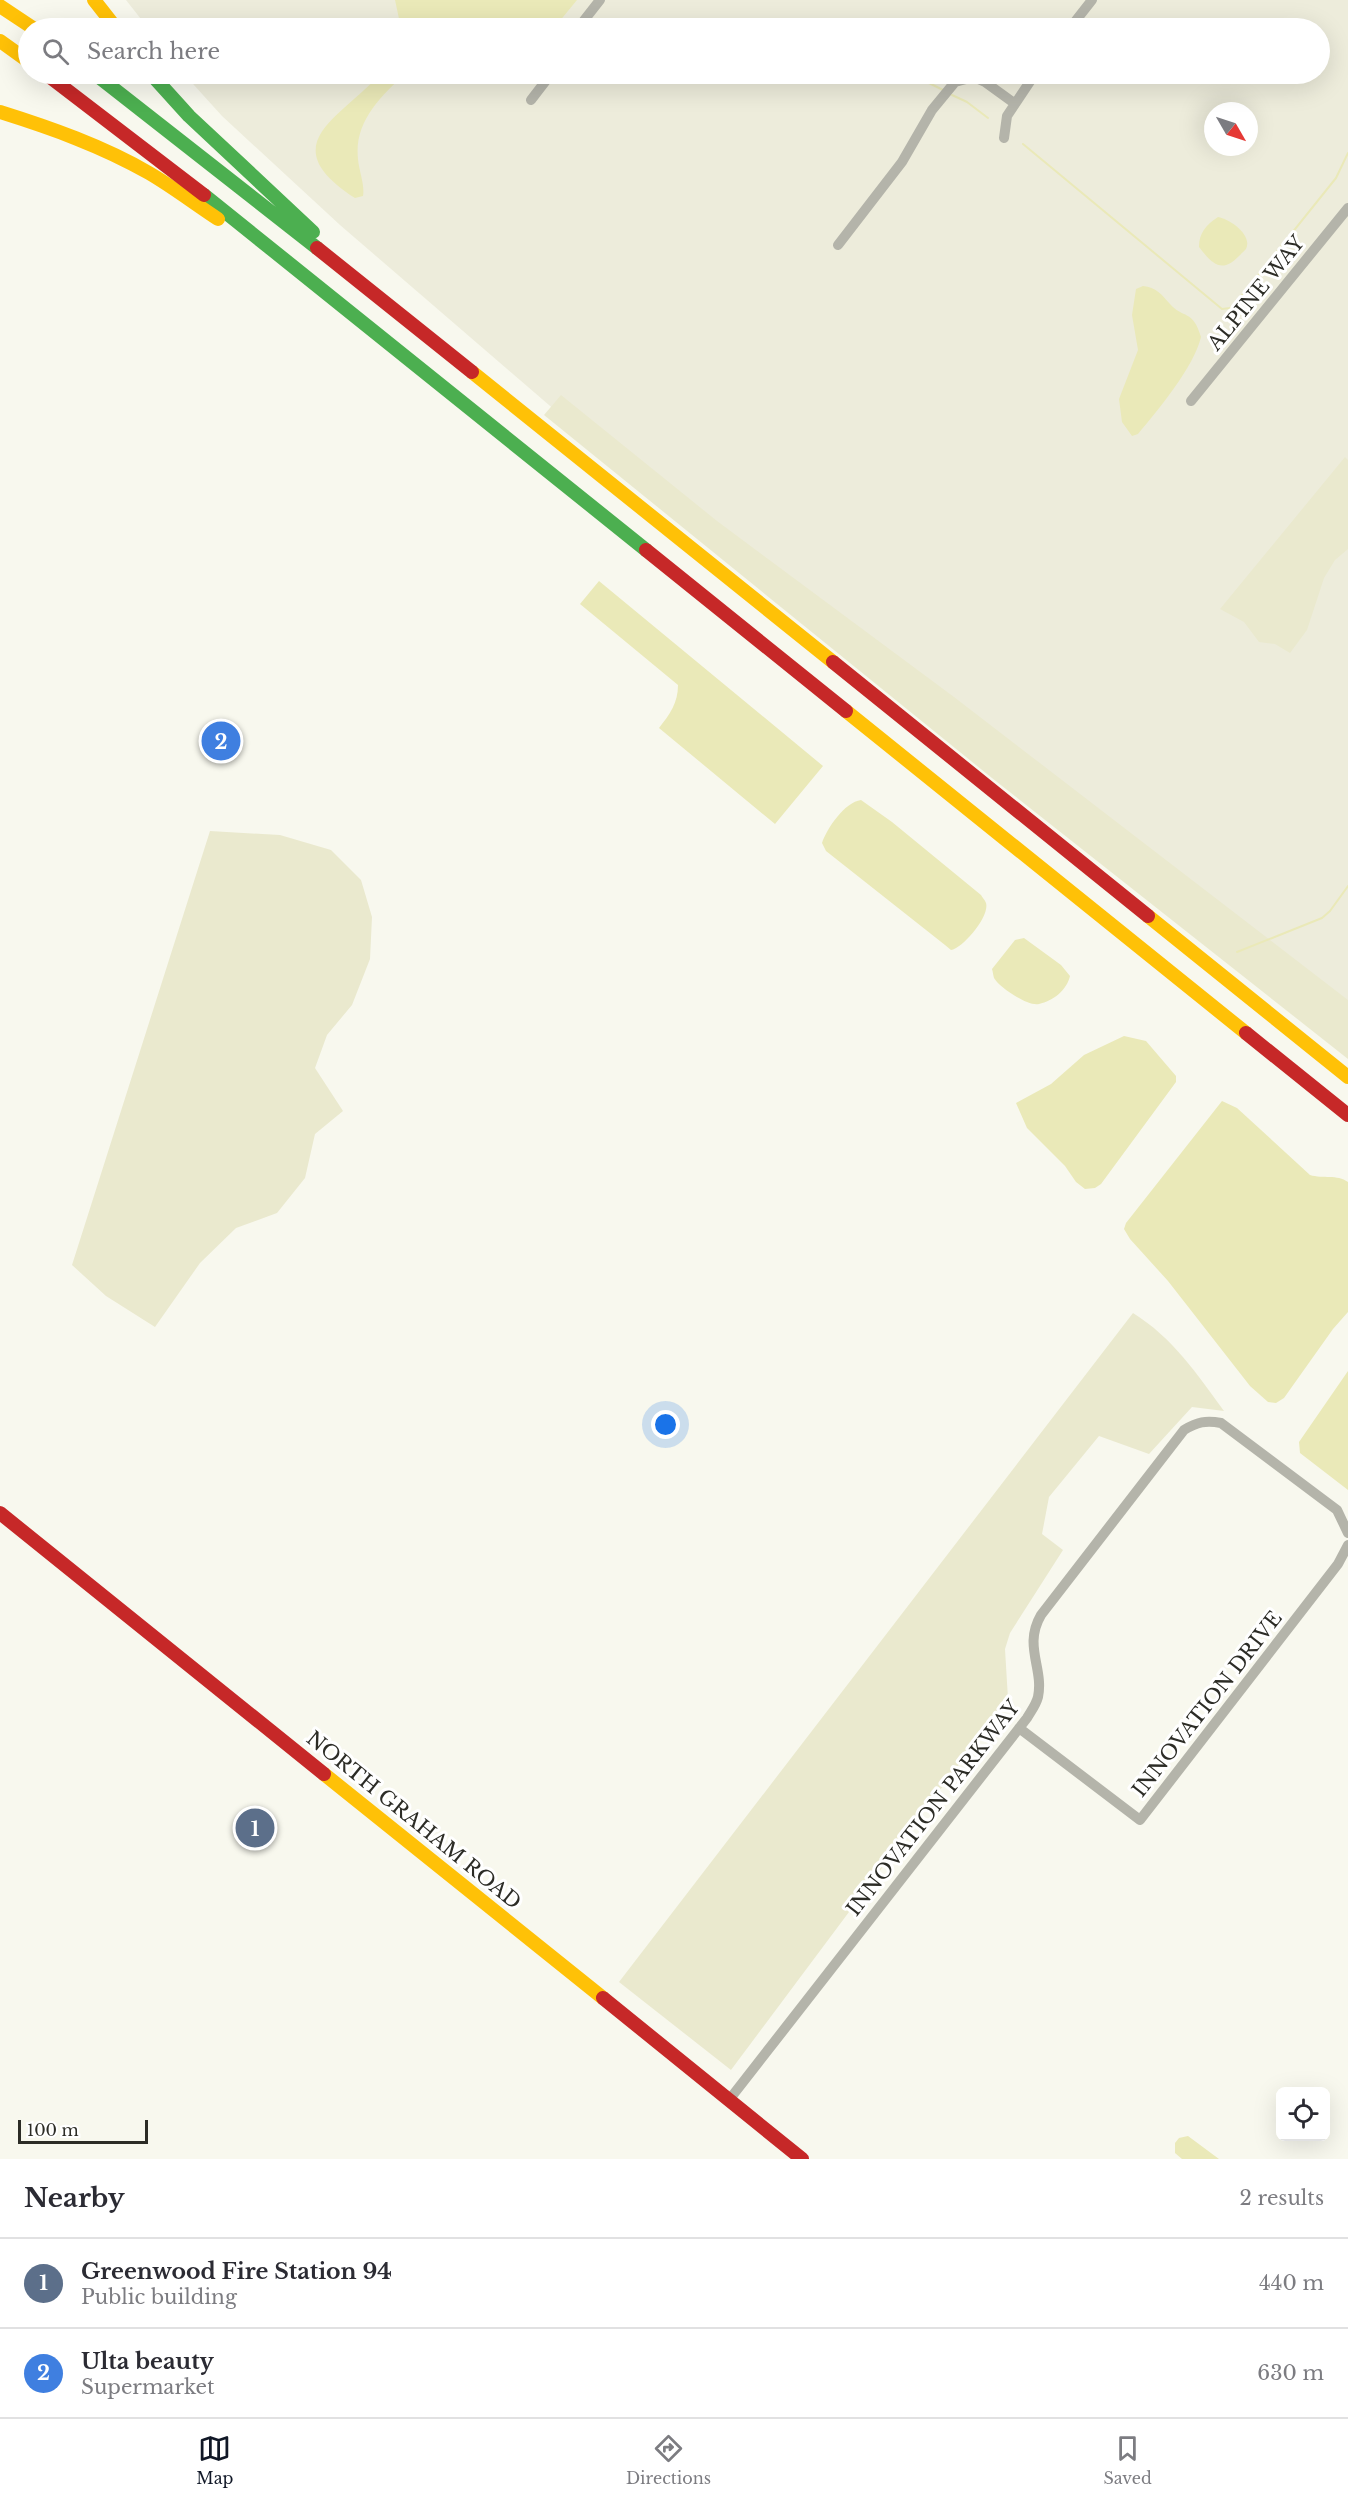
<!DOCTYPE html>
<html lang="en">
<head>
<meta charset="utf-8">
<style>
	body { margin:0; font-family:"Libre Baskerville",serif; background:#f2f2f3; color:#2b2b33 }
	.controls { position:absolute; right:18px; bottom:18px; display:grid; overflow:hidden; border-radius:9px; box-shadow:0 6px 24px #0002 }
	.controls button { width:54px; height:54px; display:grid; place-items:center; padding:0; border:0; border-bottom:2px solid #e1e1e2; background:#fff; color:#2b2b33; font:30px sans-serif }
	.compass { position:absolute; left:1204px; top:102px; width:54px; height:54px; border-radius:50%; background:#fff; box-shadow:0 6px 24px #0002; rotate:129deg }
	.scale { position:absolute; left:18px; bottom:15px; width:130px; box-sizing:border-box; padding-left:6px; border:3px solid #2c2c26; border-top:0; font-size:16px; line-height:21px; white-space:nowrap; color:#2c2c26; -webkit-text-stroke:4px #fff; paint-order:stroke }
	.you { position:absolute; left:666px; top:1425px; width:21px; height:21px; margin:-15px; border:4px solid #fff; border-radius:50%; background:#1a73e8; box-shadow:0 0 0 9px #1a73e833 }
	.badge { display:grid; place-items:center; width:39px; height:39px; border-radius:50%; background:#111827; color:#fff; font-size:20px; font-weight:700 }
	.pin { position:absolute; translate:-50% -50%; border:3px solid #fff; box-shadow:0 2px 6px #0006 }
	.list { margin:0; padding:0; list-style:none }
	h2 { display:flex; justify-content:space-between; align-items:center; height:78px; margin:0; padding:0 24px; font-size:26px }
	h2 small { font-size:20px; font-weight:400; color:#7c7c81 }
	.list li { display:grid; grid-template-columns:39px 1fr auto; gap:18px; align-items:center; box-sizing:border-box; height:90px; padding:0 24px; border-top:2px solid #e1e1e2 }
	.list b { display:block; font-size:22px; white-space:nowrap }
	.list p { margin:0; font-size:20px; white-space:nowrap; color:#7c7c81 }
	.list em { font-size:20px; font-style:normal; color:#7c7c81 }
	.icon { flex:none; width:33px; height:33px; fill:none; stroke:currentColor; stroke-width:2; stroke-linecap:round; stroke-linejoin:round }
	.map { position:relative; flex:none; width:1348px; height:2159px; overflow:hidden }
	.search { position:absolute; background:#fff; box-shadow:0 6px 24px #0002; left:18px; right:18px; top:18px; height:66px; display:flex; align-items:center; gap:15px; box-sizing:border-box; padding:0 21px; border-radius:33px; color:#7c7c81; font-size:22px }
	.sheet { height:258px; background:#fff }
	nav { display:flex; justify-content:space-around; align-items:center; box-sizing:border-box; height:84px; border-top:2px solid #e1e1e2; background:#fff; font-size:16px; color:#7c7c81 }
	nav a { display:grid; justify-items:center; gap:3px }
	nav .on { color:#111827 }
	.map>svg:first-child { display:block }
</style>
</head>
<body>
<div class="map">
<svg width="1348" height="2159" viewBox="0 0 1348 2159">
	<rect width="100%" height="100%" fill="#f8f8ee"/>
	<path fill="#edecdb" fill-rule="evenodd" d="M126,0h1222v1045l-727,-578 -281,-242 -118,-109 -38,-42h1136v-46h-1172zM1213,111h36v36h-36z"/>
	<path fill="#eae9ce" d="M561,395l156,126 237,176 394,303v59l-356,-281 -448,-363z
		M1345,457l3,3v89l-13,11 -11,18 -17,52 -17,23 -15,-9 -16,-2 -15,-20 -24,-13z
		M210,831l70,4 51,15 30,30 11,37 -2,42 -18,46 -25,30 -12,33 28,43 -28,23 -10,44 -28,35 -41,15 -36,35 -45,64 -49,-31 -34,-31z
		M1133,1313c39,24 65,62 91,98l-32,-4 -43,47 -50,-18 -50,61 -7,37 21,16 -53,83 -5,16 3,50 -277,371 -112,-88z"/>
	<path fill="#eae9b8" d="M395,0h182l-23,28h-153z
		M380,74h25c-25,23 -51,48 -47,85 1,12 7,26 5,37l-8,2c-83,-54 -15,-79 25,-124z
		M1218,217c12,2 35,18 28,32 -1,1 -6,6 -7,7 -17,18 -27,8 -40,-9 0,-14 7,-22 19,-30z
		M1143,286c13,1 19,9 27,18 13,15 23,5 31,33 -7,30 -43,73 -63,97l-6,2 -10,-14 -3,-23 19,-49 -6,-35 4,-26z
		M599,581l224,185 -48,58 -116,-96c11,-14 19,-25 19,-43l-98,-81z
		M861,800l31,22 89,73c1,2 4,5 5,8 4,13 -23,45 -35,47l-6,-5 -119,-94 -4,-8c5,-15 23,-41 39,-43z
		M1024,938l37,27 9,11c-3,14 -17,25 -31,28 -11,3 -40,-17 -45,-26 -1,-3 -1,-6 -2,-9l23,-29z
		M1124,1036l22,5 30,35v6l-75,102 -6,4 -10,1 -9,-7 -11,-16 -38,-38 -11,-25 35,-19 33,-29z
		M1222,1101l15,7 73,67c13,4 27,-1 38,7v130l-15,17 -49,69 -8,5 -8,-1 -18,-16 -82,-105 -38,-42 -6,-10 2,-6z
		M1348,1371v119l-48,-37 -1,-11z
		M1188,2136l31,23h-37l-7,-6v-10l4,-5z"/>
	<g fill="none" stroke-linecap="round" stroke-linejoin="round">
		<path stroke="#eae9b8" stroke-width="2" d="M911,74l32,16
			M952,95l15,7 21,16
			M1023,144l199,165 8,-1 9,-9 97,-121 12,-25
			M1237,952l85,-34 8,-7 18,-25"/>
		<path stroke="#b4b4aa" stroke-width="10" d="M578,28l22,-28
			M1070,28l22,-28
			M531,100l20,-26
			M1004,138l3,-22 28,-42
			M838,245l64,-83 30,-52 23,-28 15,-4h6l9,4 29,21
			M1191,401l157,-193
			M1019,1728l121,92 198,-256 10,-19
			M729,2100l298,-382c4,-7 9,-13 11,-21 6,-29 -15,-51 3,-82l143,-185c13,-8 22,-10 37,-7l116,87 11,23"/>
		<path stroke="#4caf50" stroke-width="14" d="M95,74l222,174
			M151,74l38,42 124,116
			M204,195l442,355"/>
		<path stroke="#ffc107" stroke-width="14" d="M94,0l22,28
			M0,6l33,22
			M0,41l28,20
			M0,112c51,16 102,34 149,61 24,14 46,31 69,46
			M472,372l361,290
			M846,711l400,322
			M1148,916l200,161
			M324,1774l279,224"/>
		<path stroke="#c62828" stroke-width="14" d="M46,74l158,121
			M317,248l155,124
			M646,550l200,161
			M833,662l315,254
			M1246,1033l102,82
			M0,1513l324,261
			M603,1998l199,161"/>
	</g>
	<g text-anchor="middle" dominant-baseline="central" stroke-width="6" stroke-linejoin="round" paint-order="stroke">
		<g font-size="20" fill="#2c2c26" stroke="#fff">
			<text transform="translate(1256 293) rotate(-51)">ALPINE WAY</text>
			<text transform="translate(1207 1704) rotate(-52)">INNOVATION DRIVE</text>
			<text transform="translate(933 1808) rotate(-52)">INNOVATION PARKWAY</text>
			<text transform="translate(414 1820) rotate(39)">NORTH GRAHAM ROAD</text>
		</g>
	</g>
</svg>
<div class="controls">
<button><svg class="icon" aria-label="locate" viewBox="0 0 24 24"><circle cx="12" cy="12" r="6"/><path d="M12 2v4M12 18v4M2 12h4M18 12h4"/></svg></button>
</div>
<svg class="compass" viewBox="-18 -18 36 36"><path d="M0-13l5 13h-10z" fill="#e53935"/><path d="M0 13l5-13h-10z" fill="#7c7c81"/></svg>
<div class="scale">100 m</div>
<div class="you"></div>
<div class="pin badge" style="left:255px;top:1828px;background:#5c6f8a">1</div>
<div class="pin badge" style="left:221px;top:741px;background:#3f7fe0">2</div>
<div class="search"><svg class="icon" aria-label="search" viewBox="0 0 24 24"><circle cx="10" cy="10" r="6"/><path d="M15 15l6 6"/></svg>Search here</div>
</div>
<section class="sheet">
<h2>Nearby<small>2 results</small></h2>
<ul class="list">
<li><span class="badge" style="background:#5c6f8a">1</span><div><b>Greenwood Fire Station 94</b><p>Public building</p></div><em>440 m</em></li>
<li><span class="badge" style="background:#3f7fe0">2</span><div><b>Ulta beauty</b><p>Supermarket</p></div><em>630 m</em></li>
</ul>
</section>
<nav>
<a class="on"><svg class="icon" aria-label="map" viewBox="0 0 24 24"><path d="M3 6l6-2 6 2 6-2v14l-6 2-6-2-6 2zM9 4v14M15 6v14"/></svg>Map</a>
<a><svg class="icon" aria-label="directions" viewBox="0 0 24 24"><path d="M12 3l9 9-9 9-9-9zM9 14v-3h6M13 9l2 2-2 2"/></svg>Directions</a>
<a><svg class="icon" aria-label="saved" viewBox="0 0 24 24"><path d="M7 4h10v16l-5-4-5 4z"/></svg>Saved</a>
</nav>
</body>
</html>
